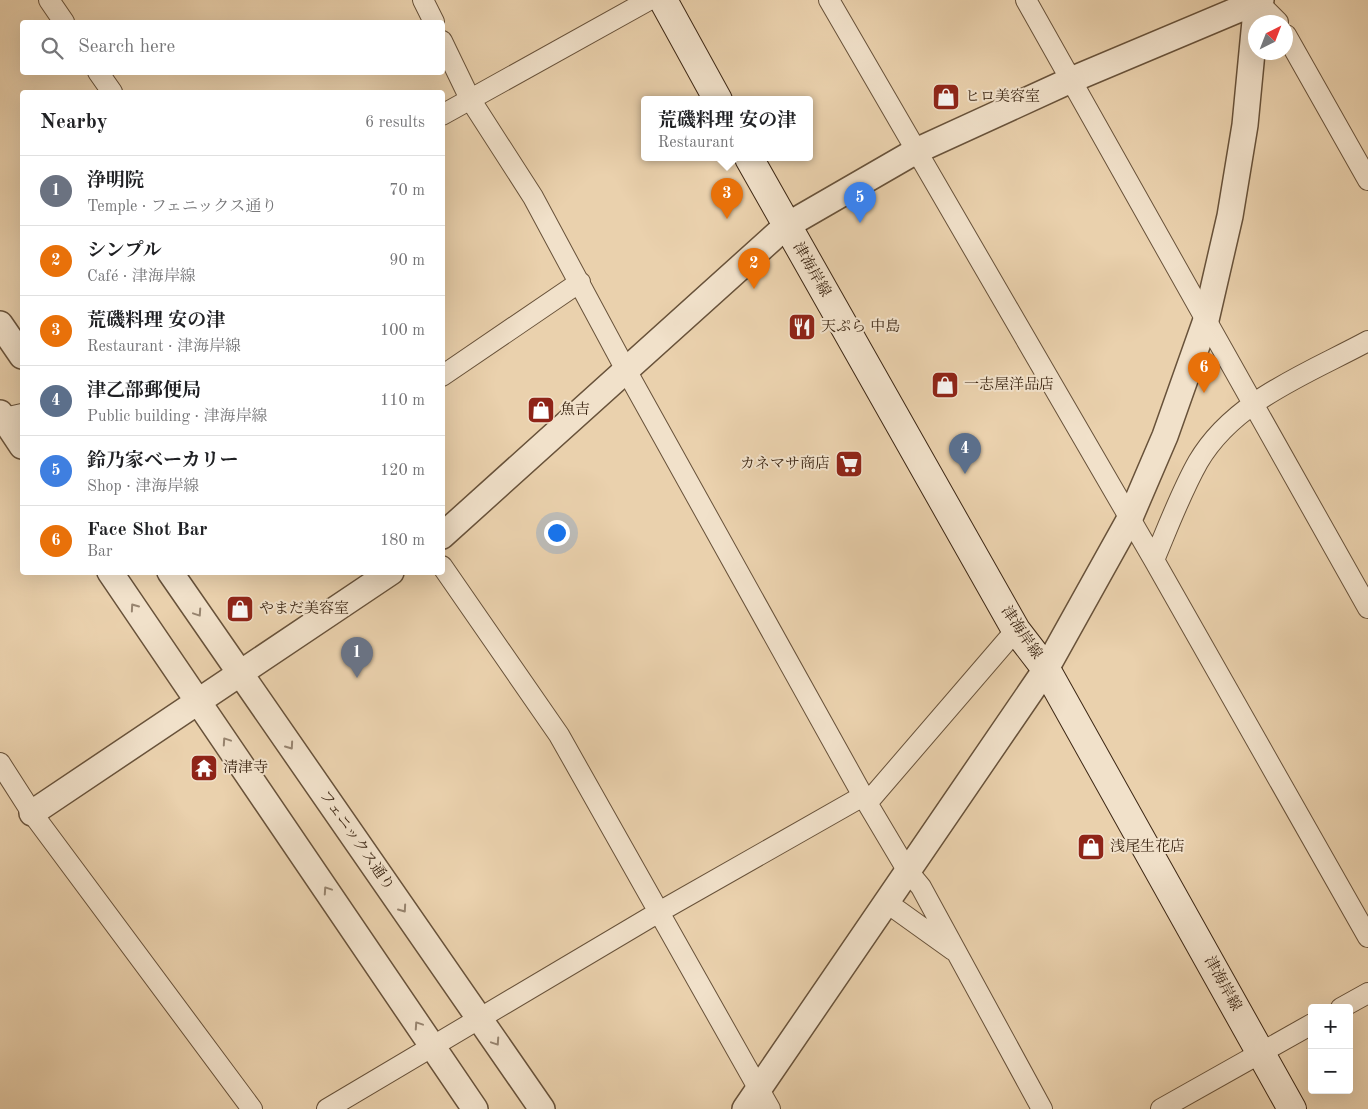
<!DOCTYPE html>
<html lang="en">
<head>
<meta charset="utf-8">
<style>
	body { margin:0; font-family:"Old Standard TT","Noto Serif JP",serif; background:#f6f6f6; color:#202124 }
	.controls { position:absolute; right:15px; bottom:15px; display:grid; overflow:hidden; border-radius:5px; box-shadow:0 5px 20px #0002 }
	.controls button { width:45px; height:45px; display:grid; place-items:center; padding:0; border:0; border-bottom:1px solid #e0e0e0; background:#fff; color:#202124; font:25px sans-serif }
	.compass { position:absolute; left:1248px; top:15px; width:45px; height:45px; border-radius:50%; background:#fff; box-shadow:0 5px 20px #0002; rotate:42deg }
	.you { position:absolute; left:556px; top:532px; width:18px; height:18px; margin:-12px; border:4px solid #fff; border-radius:50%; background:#1a73e8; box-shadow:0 0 0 8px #1a73e833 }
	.badge { display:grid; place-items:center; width:32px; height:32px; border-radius:50%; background:#8f2418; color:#fff; font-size:16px; font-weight:700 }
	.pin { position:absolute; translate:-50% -41px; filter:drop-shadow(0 1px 2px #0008) }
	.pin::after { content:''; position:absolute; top:26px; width:18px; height:15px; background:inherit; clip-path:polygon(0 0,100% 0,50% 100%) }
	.popup { position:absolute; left:641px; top:96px; width:172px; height:65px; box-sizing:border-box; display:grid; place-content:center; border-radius:5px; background:#fff; filter:drop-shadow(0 1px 4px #0005); font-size:16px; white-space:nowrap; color:#757577 }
	.popup b { font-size:19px; color:#202124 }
	.popup::after { content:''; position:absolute; left:50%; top:100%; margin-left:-10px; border:10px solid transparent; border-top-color:#fff }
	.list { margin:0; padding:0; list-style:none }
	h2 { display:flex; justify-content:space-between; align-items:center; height:65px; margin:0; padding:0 20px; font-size:21px }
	h2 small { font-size:16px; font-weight:400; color:#757577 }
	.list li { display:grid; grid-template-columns:32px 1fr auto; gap:15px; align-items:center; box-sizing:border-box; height:70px; padding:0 20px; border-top:1px solid #e0e0e0 }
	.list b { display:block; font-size:19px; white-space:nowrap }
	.list p { margin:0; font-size:16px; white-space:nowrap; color:#757577 }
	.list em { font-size:16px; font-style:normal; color:#757577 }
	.icon { flex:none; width:28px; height:28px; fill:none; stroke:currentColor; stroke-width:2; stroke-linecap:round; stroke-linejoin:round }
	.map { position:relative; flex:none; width:1368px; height:1109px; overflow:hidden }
	.search { position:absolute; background:#fff; box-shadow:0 5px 20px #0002; left:20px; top:20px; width:425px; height:55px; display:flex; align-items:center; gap:12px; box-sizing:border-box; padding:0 18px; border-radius:5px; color:#757577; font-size:19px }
	.panel { position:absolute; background:#fff; box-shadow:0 5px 20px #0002; left:20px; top:90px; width:425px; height:485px; border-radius:5px }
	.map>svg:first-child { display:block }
</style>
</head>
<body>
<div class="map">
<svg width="1368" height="1109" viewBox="0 0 1368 1109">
	<rect width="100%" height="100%" fill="#ead1ad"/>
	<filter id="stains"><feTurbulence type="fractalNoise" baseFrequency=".004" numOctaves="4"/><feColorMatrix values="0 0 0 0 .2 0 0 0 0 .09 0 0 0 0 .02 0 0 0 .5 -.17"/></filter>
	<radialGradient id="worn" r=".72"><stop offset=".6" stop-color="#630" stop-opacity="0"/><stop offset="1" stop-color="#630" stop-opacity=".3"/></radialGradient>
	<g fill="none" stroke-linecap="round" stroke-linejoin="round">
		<g stroke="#68523a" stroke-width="22">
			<path id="minor" d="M49,0l15,22
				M423,0l11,22
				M829,0l325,560 214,377
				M1026,0l342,608
				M1256,0l22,22
				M1286,35l82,145
				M442,41l28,58 63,98 93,173 237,426 44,74 14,17 121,222
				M98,72l14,20
				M442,115l207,-115
				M442,376l138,-94
				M0,419l22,-5
				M1154,560c14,-33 27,-68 44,-98 36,-62 111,-89 170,-121
				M442,566l117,169 211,374
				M0,763l32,50 220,296
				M868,802l148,-172
				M886,902l67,48
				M1341,1008l27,-15
				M327,1109l332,-197 204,-116
				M1161,1109l151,-85"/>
		</g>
		<g stroke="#68523a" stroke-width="28">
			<path id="tertiary" d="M0,324l22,32
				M0,413l22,33
				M442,536l344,-310 130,-75 155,-71 190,-80
				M110,572l365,537
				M170,572l372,537
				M32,813l359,-241
				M745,1109l301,-440 83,-149 36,-84 41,-116 24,-104 15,-91 12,-125"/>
		</g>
		<g stroke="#3d2714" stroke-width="30">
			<path id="secondary" d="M663,0l55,100
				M749,158l267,472 30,39 246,440"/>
		</g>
		<use href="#minor" stroke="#f1e1ca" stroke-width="20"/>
		<use href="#tertiary" stroke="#f1e1ca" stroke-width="25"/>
		<use href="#secondary" stroke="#f1e1ca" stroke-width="28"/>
	</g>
	<defs><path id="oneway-chevron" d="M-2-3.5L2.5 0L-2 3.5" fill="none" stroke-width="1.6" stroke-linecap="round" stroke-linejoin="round" transform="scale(1.25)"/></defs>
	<g stroke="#97846f">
		<use href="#oneway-chevron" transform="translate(134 607) rotate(-125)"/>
		<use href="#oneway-chevron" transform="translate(198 613) rotate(56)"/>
		<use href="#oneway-chevron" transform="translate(226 741) rotate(-124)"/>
		<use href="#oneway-chevron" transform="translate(290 746) rotate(55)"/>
		<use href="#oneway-chevron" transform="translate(327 890) rotate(-124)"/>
		<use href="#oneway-chevron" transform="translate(403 909) rotate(55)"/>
		<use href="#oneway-chevron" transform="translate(418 1025) rotate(-124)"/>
		<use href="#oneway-chevron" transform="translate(496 1042) rotate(56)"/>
	</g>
	<defs>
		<g id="shop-square" transform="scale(1.4375)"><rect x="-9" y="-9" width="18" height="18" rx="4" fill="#8f2418" stroke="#f1e1ca"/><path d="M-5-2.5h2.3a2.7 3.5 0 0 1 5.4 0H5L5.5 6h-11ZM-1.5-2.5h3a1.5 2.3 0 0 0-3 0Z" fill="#fff"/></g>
		<g id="restaurant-square" transform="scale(1.4375)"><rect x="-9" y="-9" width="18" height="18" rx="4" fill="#8f2418" stroke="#f1e1ca"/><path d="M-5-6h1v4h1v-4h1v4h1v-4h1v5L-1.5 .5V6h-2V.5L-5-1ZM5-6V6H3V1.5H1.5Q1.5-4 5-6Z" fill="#fff"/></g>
		<g id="supermarket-square" transform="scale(1.4375)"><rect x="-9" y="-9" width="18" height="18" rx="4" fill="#8f2418" stroke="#f1e1ca"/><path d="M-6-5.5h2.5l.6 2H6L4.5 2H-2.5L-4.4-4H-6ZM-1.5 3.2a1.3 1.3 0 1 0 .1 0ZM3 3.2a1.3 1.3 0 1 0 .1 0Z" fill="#fff"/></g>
		<g id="temple-square" transform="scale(1.4375)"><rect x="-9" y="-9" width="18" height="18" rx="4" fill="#8f2418" stroke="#f1e1ca"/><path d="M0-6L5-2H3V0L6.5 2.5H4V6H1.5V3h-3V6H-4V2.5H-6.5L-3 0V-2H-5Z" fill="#fff"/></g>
	</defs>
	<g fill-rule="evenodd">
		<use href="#shop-square" x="946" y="97"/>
		<use href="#restaurant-square" x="802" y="327"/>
		<use href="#shop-square" x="945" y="385"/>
		<use href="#shop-square" x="541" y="410"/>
		<use href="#supermarket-square" x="849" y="464"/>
		<use href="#shop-square" x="240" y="609"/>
		<use href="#temple-square" x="204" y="768"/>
		<use href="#shop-square" x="1091" y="847"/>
	</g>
	<g text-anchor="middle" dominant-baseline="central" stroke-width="4" stroke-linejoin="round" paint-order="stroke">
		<g font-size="15" fill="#3d2714" stroke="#f1e1ca" text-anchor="start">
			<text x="965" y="97">ヒロ美容室</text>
			<text x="821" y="327">天ぷら 中島</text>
			<text x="964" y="385">一志屋洋品店</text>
			<text x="560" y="410">魚吉</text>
			<text x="830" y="464" text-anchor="end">カネマサ商店</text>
			<text x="259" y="609">やまだ美容室</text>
			<text x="223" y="768">清津寺</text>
			<text x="1110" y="847">浅尾生花店</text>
		</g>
		<g font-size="15" fill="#3d2714" stroke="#f1e1ca">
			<text transform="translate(811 270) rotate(60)">津海岸線</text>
			<text transform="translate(1021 633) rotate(56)">津海岸線</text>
			<text transform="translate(356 841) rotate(55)">フェニックス通り</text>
			<text transform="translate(1222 984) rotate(61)">津海岸線</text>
		</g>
	</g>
	<rect width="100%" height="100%" filter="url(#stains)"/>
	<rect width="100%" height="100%" fill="url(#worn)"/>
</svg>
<div class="controls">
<button>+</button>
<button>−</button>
</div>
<svg class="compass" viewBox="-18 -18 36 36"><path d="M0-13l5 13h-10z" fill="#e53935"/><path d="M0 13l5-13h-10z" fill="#757577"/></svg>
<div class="you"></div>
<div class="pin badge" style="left:357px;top:678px;background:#6b7280">1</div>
<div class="pin badge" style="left:754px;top:289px;background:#e8710a">2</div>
<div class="pin badge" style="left:727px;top:219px;background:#e8710a">3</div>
<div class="popup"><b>荒磯料理 安の津</b>Restaurant</div>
<div class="pin badge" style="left:965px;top:474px;background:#5c6f8a">4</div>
<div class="pin badge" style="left:860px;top:223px;background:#3f7fe0">5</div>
<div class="pin badge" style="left:1204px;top:393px;background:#e8710a">6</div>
<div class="search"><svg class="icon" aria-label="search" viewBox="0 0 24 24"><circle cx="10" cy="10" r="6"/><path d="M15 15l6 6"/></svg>Search here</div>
<section class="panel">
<h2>Nearby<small>6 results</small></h2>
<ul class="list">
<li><span class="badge" style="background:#6b7280">1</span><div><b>浄明院</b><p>Temple · フェニックス通り</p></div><em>70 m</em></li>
<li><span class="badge" style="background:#e8710a">2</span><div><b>シンプル</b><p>Café · 津海岸線</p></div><em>90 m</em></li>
<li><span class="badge" style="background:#e8710a">3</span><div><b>荒磯料理 安の津</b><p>Restaurant · 津海岸線</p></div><em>100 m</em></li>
<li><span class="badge" style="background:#5c6f8a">4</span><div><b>津乙部郵便局</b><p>Public building · 津海岸線</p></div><em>110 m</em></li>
<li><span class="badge" style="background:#3f7fe0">5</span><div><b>鈴乃家ベーカリー</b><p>Shop · 津海岸線</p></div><em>120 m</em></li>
<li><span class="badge" style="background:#e8710a">6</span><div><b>Face Shot Bar</b><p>Bar</p></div><em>180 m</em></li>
</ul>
</section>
</div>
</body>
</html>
